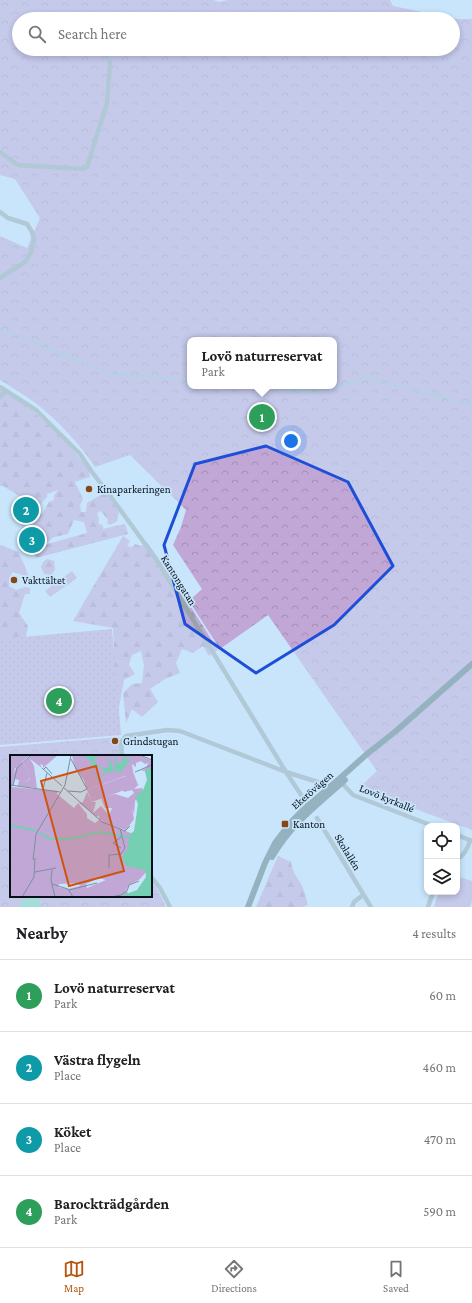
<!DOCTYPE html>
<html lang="en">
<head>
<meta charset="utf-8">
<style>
	body { margin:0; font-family:"Crimson Pro",serif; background:#f2f2f2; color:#202124 }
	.controls { position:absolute; right:12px; bottom:12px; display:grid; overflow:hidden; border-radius:8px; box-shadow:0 2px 6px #0003 }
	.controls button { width:36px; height:36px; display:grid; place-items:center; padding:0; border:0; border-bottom:1px solid #e0e0e0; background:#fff; color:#202124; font:20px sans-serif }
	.you { position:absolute; left:291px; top:441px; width:14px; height:14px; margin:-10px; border:3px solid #fff; border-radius:50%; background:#1a73e8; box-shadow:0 0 0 6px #1a73e833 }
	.badge { display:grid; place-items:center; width:26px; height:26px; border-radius:50%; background:#b45309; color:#fff; font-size:13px; font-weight:700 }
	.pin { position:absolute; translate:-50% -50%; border:2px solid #fff; box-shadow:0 1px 4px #0006 }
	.popup { position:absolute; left:187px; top:337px; width:150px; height:52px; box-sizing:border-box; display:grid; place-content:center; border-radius:8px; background:#fff; filter:drop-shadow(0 1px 3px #0005); font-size:13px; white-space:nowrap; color:#757577 }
	.popup b { font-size:15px; color:#202124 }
	.popup::after { content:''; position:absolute; left:50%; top:100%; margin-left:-8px; border:8px solid transparent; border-top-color:#fff }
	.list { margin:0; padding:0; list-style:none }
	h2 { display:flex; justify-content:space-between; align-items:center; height:52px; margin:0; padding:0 16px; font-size:17px }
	h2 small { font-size:13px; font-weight:400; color:#757577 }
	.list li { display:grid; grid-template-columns:26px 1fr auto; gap:12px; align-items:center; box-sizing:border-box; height:72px; padding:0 16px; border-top:1px solid #e0e0e0 }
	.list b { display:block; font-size:15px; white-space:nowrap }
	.list p { margin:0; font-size:13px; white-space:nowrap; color:#757577 }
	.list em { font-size:13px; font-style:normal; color:#757577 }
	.icon { flex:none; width:22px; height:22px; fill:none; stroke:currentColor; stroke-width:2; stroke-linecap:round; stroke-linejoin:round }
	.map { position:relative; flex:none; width:472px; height:907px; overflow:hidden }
	.search { position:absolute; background:#fff; box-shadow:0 2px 6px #0003; left:12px; right:12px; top:12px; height:44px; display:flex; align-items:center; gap:10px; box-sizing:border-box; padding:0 14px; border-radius:22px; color:#757577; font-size:15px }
	.sheet { height:340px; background:#fff }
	nav { display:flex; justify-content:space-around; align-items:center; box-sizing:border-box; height:56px; border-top:1px solid #e0e0e0; background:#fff; font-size:11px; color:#757577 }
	nav a { display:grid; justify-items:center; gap:2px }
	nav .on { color:#b45309 }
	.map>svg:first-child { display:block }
</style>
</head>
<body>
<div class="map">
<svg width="472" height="907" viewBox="0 0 472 907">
	<defs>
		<pattern id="forest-firs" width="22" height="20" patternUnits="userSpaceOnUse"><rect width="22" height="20" fill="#c0a7d5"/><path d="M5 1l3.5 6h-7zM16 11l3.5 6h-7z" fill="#a48fb6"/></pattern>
		<pattern id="park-crowns" width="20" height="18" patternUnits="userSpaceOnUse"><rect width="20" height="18" fill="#c0a7d5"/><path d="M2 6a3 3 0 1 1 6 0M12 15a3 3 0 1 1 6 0" fill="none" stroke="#a48fb6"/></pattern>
		<pattern id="garden-dots" width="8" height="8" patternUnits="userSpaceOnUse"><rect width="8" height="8" fill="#c0a7d5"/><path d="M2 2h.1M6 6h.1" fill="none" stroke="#a48fb6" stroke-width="1.8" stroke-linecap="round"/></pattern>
	</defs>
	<rect width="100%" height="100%" fill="#c8e5fb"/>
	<path fill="url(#forest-firs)" fill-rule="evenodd" d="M0,389l25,15 37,33 19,23 7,5 2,12 -15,5 8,17 -3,6 1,7h5l1,-9 15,-9 5,1 12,16 -2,10 -7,4 -3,-2 1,-3 -7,-9 -4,2 2,7 -1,3 5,3v3l22,-5 3,10 -92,24 -3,-10 54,-15 -3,-11 -10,-2 -6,14 -14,3 -7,5h-9l3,-6 -9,-14 -5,-3 2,-5 5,-1 -5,-4v-5l2,-1v-2l-3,1 -3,-7 -4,2 -18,-11h-3zM58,490l-4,6v4l-5,2 -6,11 -4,1 1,-3 -2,-4 9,-10v-3z
		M123,536l7,5 -3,5 5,1 3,-3 6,2 6,-4 26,37 1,6 5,3 39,62 -9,6 -6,-10 -10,7 -11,-4 -6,14 4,10 -15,6 -15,10 8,13 -16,15 -10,-8 -6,14 -3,-30 9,-9 10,-1 2,-18 -3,-14 -9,4 -3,10 6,9 -11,6 -6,33 -101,-54 97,-10 -1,-21 -40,-7z
		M0,545l19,7 10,25 -16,-5 -4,6v8l7,4 9,-3 5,1v6h-5l-6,19 9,13 -2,11 -26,3z
		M47,559l7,2 1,9 -4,5 -7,-1 -3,-7 2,-5z
		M72,571l5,7 -27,19 -5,-6z
		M278,856l13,6c2,12 6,14 11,24 3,6 4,12 6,19l-5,2h-47z"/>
	<path fill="url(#park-crowns)" fill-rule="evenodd" d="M0,0h213l6,2 10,-2h161l3,6 63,13h16v811l-113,-42 18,-17 -109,-156 -48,34 -31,-48 13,-12 -29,-44 8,-18 5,-17 -56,-55 -35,12c-17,-25 -37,-47 -61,-65 -11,-8 -23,-15 -34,-22v-144l27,12 13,-30 -25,-39 -15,-4zM88,17l20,1 1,1h344v30h-434v-30h68zM190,340h144v46h-144z
		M119,737l1,19h-109v140h140v-15l8,11 7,15h-166v-160z"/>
	<path fill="url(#garden-dots)" d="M112,629l9,106 -121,10v-106z"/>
	<path fill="#c0a7d5" d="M457,876l15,5v19l-2,7h-36l5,-15h18z"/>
	<path fill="#75d0b3" d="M27,896h11l3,11h-23z"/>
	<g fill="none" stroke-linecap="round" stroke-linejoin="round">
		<path stroke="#75d0b3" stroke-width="1" d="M0,328l108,45 82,8
			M243,386l71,7 51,-15 107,27"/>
		<path stroke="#95a6a8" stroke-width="4.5" d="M0,152l18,13 65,4 4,-2 20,-64 3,-41
			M0,212l8,6 19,6 5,8 2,8 -3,12 -6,10 -25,16
			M0,387l36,23 44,44 12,18 19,25 45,62 130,213 23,35
			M0,397l6,-6
			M122,756l-1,-14 5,-6 41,-6 13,1 106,41 35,11
			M340,781l13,14 80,31
			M317,818l54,89
			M457,835l15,6
			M457,859c8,-4 11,-11 13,-19
			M151,877l9,11 10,19
			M352,907l2,-5 9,-7
			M428,907l5,-15"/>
		<path stroke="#557478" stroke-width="6" d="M272,857c19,-33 45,-52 73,-77
			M248,907l17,-44 10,-20 16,-21 11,-11 37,-32 28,-25 29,-23 76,-67"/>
	</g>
	<path d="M0 0H472V907H0ZM266,446l82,36 45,84 -59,59 -78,48 -71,-49 -21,-79 31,-81z" fill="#c8e5fb" fill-opacity=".55" fill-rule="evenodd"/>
	<path fill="none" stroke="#1d4ed8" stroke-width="3" stroke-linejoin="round" d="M266,446l82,36 45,84 -59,59 -78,48 -71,-49 -21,-79 31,-81z"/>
	<g fill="#884515" stroke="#c8e5fb" stroke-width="1.5">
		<circle cx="89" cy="489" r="4"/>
		<circle cx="14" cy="580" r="4"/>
		<circle cx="115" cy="741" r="4"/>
		<rect x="281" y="820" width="8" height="8" rx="2"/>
	</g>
	<g text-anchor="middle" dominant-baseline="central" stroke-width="3.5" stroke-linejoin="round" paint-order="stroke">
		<g font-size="11" fill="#071018" stroke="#c8e5fb" text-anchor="start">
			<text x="97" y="489">Kinaparkeringen</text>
			<text x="22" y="580">Vakttältet</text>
			<text x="123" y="741">Grindstugan</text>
			<text x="293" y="824">Kanton</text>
		</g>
		<g font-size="11" fill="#071018" stroke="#c8e5fb">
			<text transform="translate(179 580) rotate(58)">Kantongatan</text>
			<text transform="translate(312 790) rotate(-41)">Ekerövägen</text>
			<text transform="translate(387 798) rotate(22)">Lovö kyrkallé</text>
			<text transform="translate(348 852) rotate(59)">Skolallén</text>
		</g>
	</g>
	<g transform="translate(10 755)">
		<rect width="142" height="142" fill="#c8e5fb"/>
		<path d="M19,2l5,9 3,22 -19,-2 1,-6 7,2 4,-3 -2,-10 -5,-6z" fill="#c0a7d5"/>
		<path d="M21,0h27l-15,13v-3l-3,-1 2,4 -13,-10zM0,3l13,5 5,6 2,9 -4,4 -11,-3 -3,7 -2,-1v-16l4,4 2,-4zM129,29l-5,5 8,-1 1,2 -8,11 -1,13 -2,-6 2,11 -8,11 -17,-5 -10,-6v-4l-2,2 -18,-14 4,-1 4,-10 5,10h4l-3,11 8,-7 8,9 3,-7h-7l-4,-10 14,-4 13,4 6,-5 -2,-3 -8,2 -1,-2z" fill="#c0a7d5"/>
		<path d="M0,0h20l-15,13 -3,19 46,4 -1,3 17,14 4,-5 9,11v4l8,5 4,-3 34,14 2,-2 13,-52 -3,-9h-4l5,-3 2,-5 -3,1 -4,-3 -5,2v4l-4,-3 1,9 -46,17 -3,-10 -9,-11 -3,-14h67l13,6v132l-6,4h-136zM136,117l1,7 -10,12 -8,4 -3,-5 3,-5 11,-6zM89,123l7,2 -19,8 -1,-4zM68,128l2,3 -12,3 -10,-2 1,-3z" fill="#c0a7d5" fill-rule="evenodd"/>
		<path d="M122,14l6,16 -46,17 -5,-12 39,-14 -1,-4z" fill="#c0a7d5"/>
		<path d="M89,0l-5,5 3,5 9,4 3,-2v-10l-3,-2h2l3,6 3,11h-7l-9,8 -9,-21 -7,-3zM86,11l9,5 -6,8 -6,-9zM105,0l3,9 5,-3 -1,-6h5l-2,5 6,-1 -11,14 -5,-3zM142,12v50l-3,4 3,3v41l-2,4 2,2v26h-34l19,-7 9,-13 -1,-7 -19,-4 -4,-9 6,-9 1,-13 5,-4 4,-27 -3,-7 8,-7 4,-10 -2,-9z" fill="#75d0b3" fill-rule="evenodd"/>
		<path fill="none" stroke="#75d0b3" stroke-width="2" d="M142,49l-10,31 10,2M0,70l26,6M29,78l13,6h18l30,-7 28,5"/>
		<path fill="none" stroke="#7b90a0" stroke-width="1" d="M130,0l12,5M32,13l20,18M34,14l2,-2 6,7M125,17l17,-7M0,30l50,7M3,31l4,-18 13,-12M53,32l39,35 23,9 5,-5M33,34l4,-16M58,36l13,1 6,-3 -16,-30M111,93l-8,-5 8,-6M23,105l3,-26 29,-49 6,-30M99,113v-13l12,-1 4,-6 -5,-19M42,115l-1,10 4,17M25,117l21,-4M42,129l16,5 5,8M59,135l28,-7M12,142l12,-20 1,-19M101,142l10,-2 6,-4 2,-6 10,-4"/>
		<path fill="#d2520d" fill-opacity="0.15" stroke="#d2520d" stroke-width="2" d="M86,11l28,105 -55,15 -28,-105z"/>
		<rect width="142" height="142" fill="none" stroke="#071018" stroke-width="2"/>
	</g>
</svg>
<div class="controls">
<button><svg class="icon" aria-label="locate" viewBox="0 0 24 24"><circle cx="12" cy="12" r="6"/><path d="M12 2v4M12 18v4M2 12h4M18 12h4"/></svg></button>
<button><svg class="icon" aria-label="layers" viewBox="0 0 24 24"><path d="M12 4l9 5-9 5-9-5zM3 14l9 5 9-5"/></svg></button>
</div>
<div class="you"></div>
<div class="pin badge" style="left:262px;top:417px;background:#2e9e5b">1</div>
<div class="popup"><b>Lovö naturreservat</b>Park</div>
<div class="pin badge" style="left:26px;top:510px;background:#0f9aa8">2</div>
<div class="pin badge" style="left:32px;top:540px;background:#0f9aa8">3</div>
<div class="pin badge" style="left:59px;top:701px;background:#2e9e5b">4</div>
<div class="search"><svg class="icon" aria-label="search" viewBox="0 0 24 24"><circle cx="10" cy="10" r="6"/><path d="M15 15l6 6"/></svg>Search here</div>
</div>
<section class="sheet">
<h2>Nearby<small>4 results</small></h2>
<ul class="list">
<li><span class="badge" style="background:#2e9e5b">1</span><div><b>Lovö naturreservat</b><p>Park</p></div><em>60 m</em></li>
<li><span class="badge" style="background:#0f9aa8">2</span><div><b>Västra flygeln</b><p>Place</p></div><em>460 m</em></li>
<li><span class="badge" style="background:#0f9aa8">3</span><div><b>Köket</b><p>Place</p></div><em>470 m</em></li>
<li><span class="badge" style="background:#2e9e5b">4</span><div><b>Barockträdgården</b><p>Park</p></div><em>590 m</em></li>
</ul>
</section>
<nav>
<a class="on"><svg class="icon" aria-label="map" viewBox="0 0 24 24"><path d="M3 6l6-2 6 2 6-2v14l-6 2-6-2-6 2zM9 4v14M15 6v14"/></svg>Map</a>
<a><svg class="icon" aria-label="directions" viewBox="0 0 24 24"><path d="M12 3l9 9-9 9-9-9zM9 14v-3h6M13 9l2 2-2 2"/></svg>Directions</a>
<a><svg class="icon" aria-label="saved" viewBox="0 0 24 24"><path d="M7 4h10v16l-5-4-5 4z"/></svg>Saved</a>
</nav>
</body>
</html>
